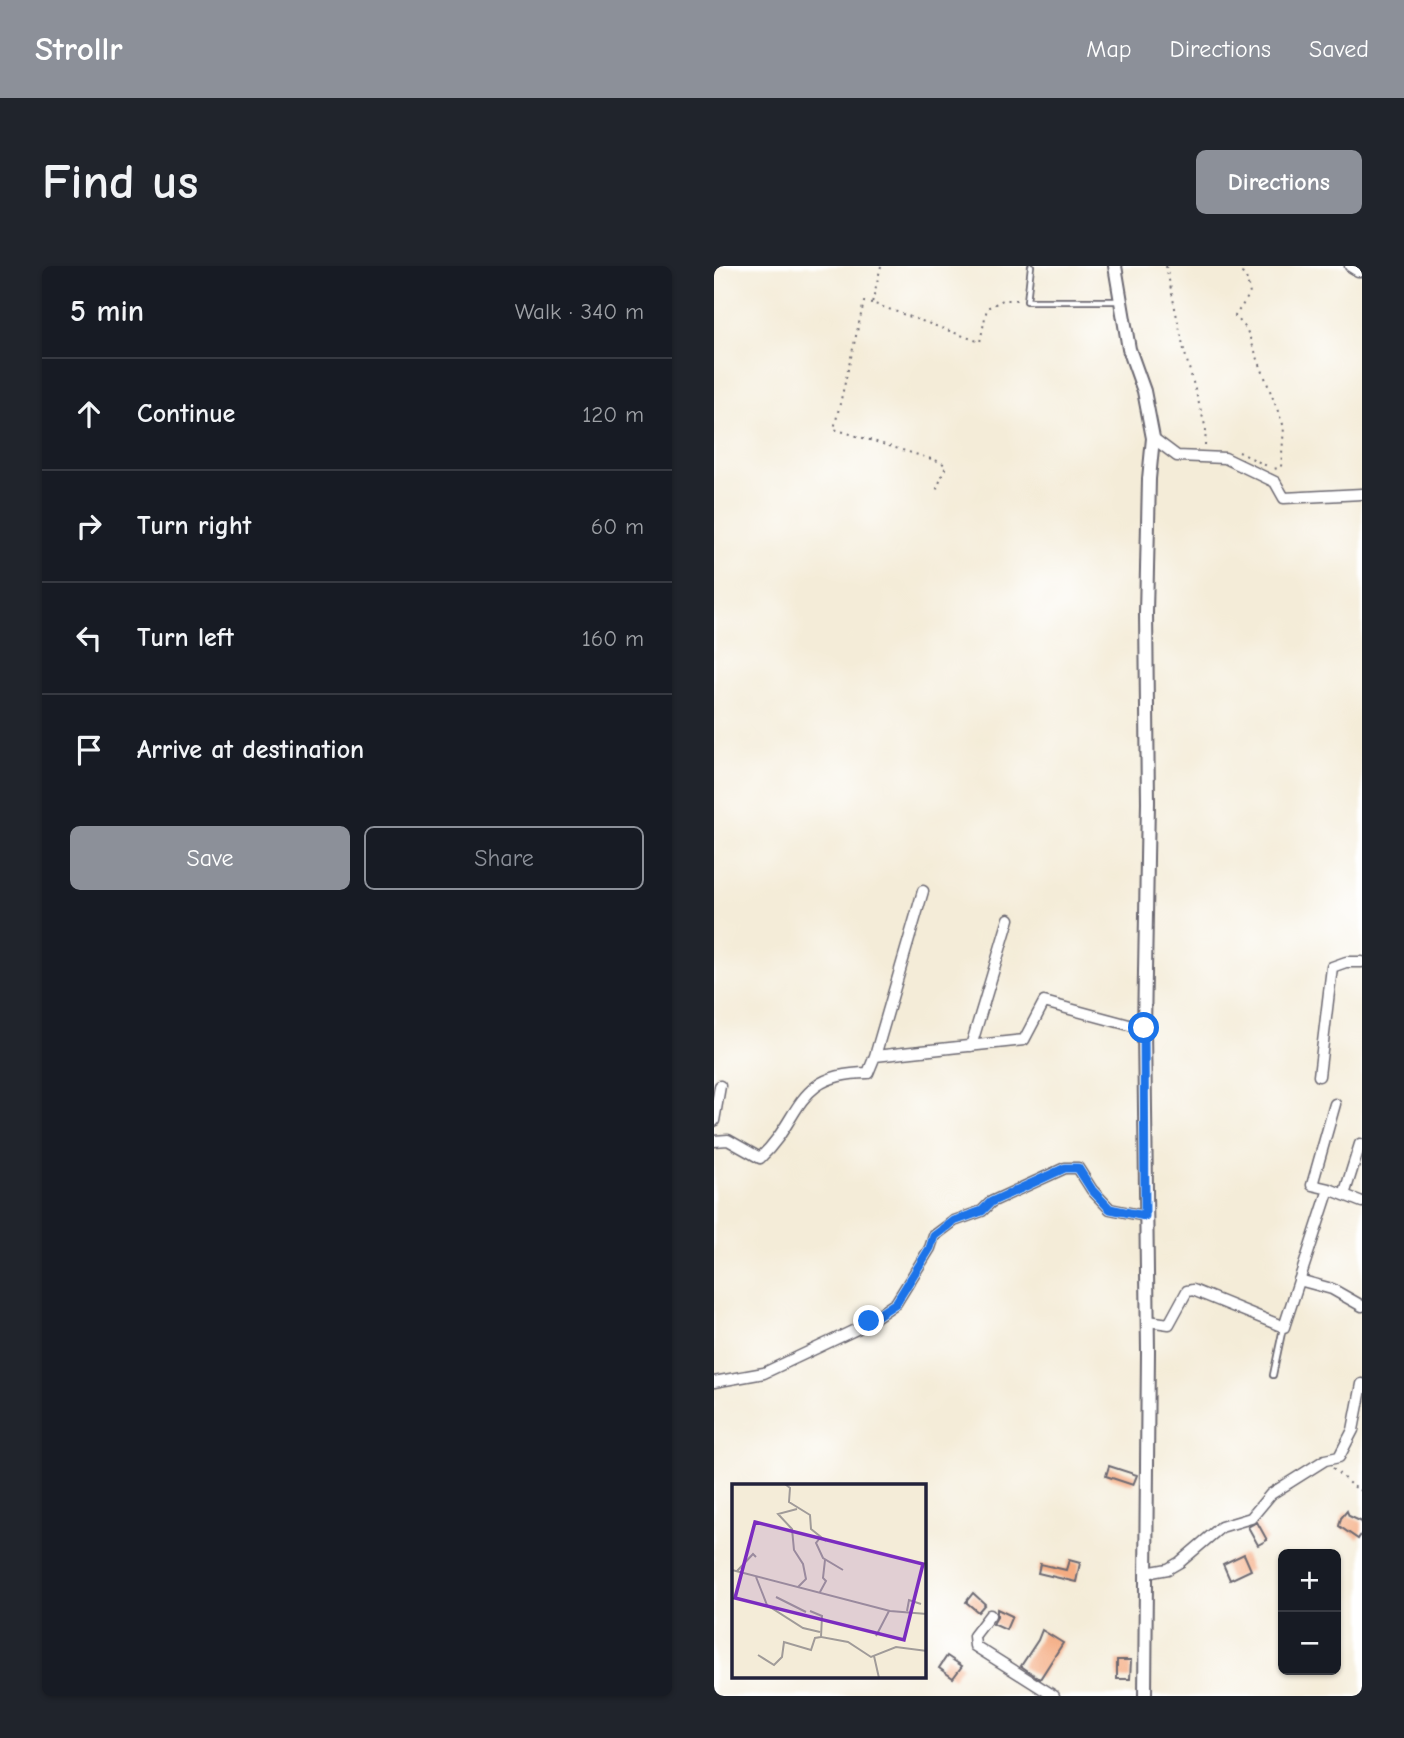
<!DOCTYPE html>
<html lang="en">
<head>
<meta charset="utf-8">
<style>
	body { margin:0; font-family:"Comic Neue",sans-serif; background:#20242c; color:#f1f3f6 }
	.controls { position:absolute; right:21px; bottom:21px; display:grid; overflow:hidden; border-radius:10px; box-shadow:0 2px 5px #0004 }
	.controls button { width:63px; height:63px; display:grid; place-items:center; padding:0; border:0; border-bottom:2px solid #363941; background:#171b24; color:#f1f3f6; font:35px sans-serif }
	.stop { position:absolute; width:21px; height:21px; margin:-16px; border:5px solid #1a73e8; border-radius:50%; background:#fff }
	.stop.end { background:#1a73e8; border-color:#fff; box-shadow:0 2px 7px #0008 }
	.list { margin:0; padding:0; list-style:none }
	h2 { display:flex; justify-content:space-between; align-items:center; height:91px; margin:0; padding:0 28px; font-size:30px }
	h2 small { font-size:23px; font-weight:400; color:#9ea1a6 }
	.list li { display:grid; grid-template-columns:46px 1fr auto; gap:21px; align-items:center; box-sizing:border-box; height:112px; padding:0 28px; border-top:2px solid #363941 }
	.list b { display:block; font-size:26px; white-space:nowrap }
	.list em { font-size:23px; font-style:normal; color:#9ea1a6 }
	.actions { display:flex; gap:14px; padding:21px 28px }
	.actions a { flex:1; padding:16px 0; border:2px solid #8c9099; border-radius:10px; text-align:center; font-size:24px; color:#8c9099 }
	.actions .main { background:#8c9099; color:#fff }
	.icon { flex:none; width:38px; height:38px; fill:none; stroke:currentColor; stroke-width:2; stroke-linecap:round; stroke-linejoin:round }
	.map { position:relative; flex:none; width:648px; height:1430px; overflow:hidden; border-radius:10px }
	header { display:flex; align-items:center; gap:42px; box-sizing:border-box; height:98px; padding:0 35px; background:#8c9099; color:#fff }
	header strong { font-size:33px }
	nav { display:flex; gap:38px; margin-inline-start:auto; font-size:24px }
	.intro { display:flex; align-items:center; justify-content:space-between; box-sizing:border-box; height:168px; padding:0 42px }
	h1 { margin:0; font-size:49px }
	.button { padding:18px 32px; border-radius:10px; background:#8c9099; color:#fff; font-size:24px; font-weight:700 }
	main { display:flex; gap:42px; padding:0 42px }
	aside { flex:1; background:#171b24; border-radius:10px; box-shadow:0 2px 5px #0004 }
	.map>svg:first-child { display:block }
</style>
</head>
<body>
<header>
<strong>Strollr</strong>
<nav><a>Map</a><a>Directions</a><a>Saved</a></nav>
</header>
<div class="intro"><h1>Find us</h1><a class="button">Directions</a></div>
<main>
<aside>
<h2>5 min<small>Walk · 340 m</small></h2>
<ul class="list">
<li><svg class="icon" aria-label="ahead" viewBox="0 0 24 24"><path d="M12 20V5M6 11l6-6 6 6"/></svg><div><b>Continue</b></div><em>120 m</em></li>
<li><svg class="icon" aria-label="right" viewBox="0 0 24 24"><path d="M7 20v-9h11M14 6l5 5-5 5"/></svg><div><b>Turn right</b></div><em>60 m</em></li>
<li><svg class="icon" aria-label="left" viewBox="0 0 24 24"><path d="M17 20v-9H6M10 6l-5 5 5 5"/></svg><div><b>Turn left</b></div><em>160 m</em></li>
<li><svg class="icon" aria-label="arrive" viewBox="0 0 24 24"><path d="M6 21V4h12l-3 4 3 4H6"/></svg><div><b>Arrive at destination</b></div></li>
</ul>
<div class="actions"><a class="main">Save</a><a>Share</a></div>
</aside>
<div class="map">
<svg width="648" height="1430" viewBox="0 0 648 1430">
	<rect width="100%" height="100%" fill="#fff"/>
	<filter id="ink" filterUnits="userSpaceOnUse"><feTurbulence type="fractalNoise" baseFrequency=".0143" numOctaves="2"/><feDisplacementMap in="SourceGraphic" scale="14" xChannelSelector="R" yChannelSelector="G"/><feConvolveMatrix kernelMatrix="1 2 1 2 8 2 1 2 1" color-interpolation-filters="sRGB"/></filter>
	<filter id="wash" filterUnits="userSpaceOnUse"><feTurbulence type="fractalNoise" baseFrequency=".00686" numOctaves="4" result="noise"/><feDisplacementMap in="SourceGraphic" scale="28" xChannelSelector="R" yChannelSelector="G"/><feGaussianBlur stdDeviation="1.57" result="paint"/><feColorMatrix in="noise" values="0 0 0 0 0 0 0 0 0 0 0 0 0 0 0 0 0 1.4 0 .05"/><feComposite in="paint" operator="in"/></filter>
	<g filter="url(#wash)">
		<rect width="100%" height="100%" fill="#f4ecd8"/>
		<g id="blocks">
			<path fill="#f4ac82" d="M395,1200l28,9 -4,10 -27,-9z
				M633,1245l2,5 13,6v11l-4,6 -19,-13 2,-8z
				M543,1256l10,18 -9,5 -10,-18z
				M530,1288l7,16 -21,10 -7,-16z
				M355,1294l11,3 -4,19 -38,-9 2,-9 26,6z
				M259,1327l12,11 -7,8 -12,-10z
				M283,1343l15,7 -6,14 -13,-6 4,-7z
				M328,1364l21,13 -23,36 -19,-13 17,-26z
				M233,1390l15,10 -9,12 -14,-10z
				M403,1394h14l-1,19h-13z"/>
		</g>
	</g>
	<g filter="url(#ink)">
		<use href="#blocks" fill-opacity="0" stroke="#6c6972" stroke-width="2"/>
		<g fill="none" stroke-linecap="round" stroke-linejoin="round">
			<g stroke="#6c6972" stroke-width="8">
				<path id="service" d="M317,0l-4,35h91
					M559,1109l10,-47"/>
			</g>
			<g stroke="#6c6972" stroke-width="13">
				<path id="minor" d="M636,0l8,5h4
					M439,172l24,18 48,2 50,24 9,16 78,-4
					M257,780l38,-127
					M161,790l149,-16 20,-38 100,27
					M605,810l13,-109 14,-5h16
					M0,855l6,-35
					M0,875l14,-1 32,18c43,-40 33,-85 108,-85l7,-17 48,-165
					M615,923l33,13
					M630,929l16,-51
					M585,1014l33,9 30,17
					M434,1055l21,3 18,-33 6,-1 91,37 45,-138 -17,-4 23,-81
					M0,1116l50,-9 95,-45 37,-25 34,-55 4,-12 20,-15 28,-10 9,-9 74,-34h13l14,22 18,19 35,7
					M432,1307l22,-4 12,-7 41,-35 30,-9 20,-24 54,-34 14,-3 14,-27 9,-46
					M276,1349l-16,21 1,10 79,50"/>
			</g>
			<g stroke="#6c6972" stroke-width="16">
				<path id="tertiary" d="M401,0l14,83 15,42 9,47 -4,41 -3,134 2,189 -4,227 4,322 -3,345"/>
			</g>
			<path stroke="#6c6972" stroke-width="2" stroke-dasharray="2 5" stroke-linecap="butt" d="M167,0l-9,37 108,39 7,-34 16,-8h16
				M452,0l18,84 22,79 -1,16
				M530,0l-2,7 4,4 4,17 -15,22 11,12 38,99 -3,40 -7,2
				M158,37l-8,-1 -30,127 107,33 5,4 -10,25
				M525,186l30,15
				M619,1202l18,17 11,6"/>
			<use href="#service" stroke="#fff" stroke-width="4.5"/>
			<use href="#minor" stroke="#fff" stroke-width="10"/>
			<use href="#tertiary" stroke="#fff" stroke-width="12"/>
		</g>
	</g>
	<g fill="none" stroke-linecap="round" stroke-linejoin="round" filter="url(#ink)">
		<path stroke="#1a73e8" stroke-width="9" d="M155,1055l27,-18 34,-55 4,-12 20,-15 28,-10 9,-9 74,-34h13l14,22 18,19 35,7 -1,-188"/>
	</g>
	<g transform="translate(18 1218)">
		<rect width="194" height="194" fill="#f4ecd8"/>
		<path fill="none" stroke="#a09b99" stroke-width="2" d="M53,0l5,4 -1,14 21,13 1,14 15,12M65,25l-19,5 14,15 2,21 9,14 3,15 -8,8M88,54l-4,5 7,15 20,12M0,86l158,41 37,3M5,87l16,-17 3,3M24,93l11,28 36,23 17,4M88,108l6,-11 -3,-3 2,-18M44,113l30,15M78,127l12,5 -1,21 27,5 23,15 25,-10 31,4M175,127l2,-11 12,4M144,152l13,-25M26,171l16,10 8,-8 2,-15 27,8 4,-12 6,-1M142,172l5,22M153,194h22"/>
		<path fill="#7b2cbf" fill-opacity="0.15" stroke="#7b2cbf" stroke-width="3.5" d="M23,38l168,42 -19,76 -169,-42z"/>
		<rect width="194" height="194" fill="none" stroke="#22223b" stroke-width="3.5"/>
	</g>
</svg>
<div class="controls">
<button>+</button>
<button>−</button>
</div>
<div class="stop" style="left:430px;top:762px"></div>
<div class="stop end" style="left:155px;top:1055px"></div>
</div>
</main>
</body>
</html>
